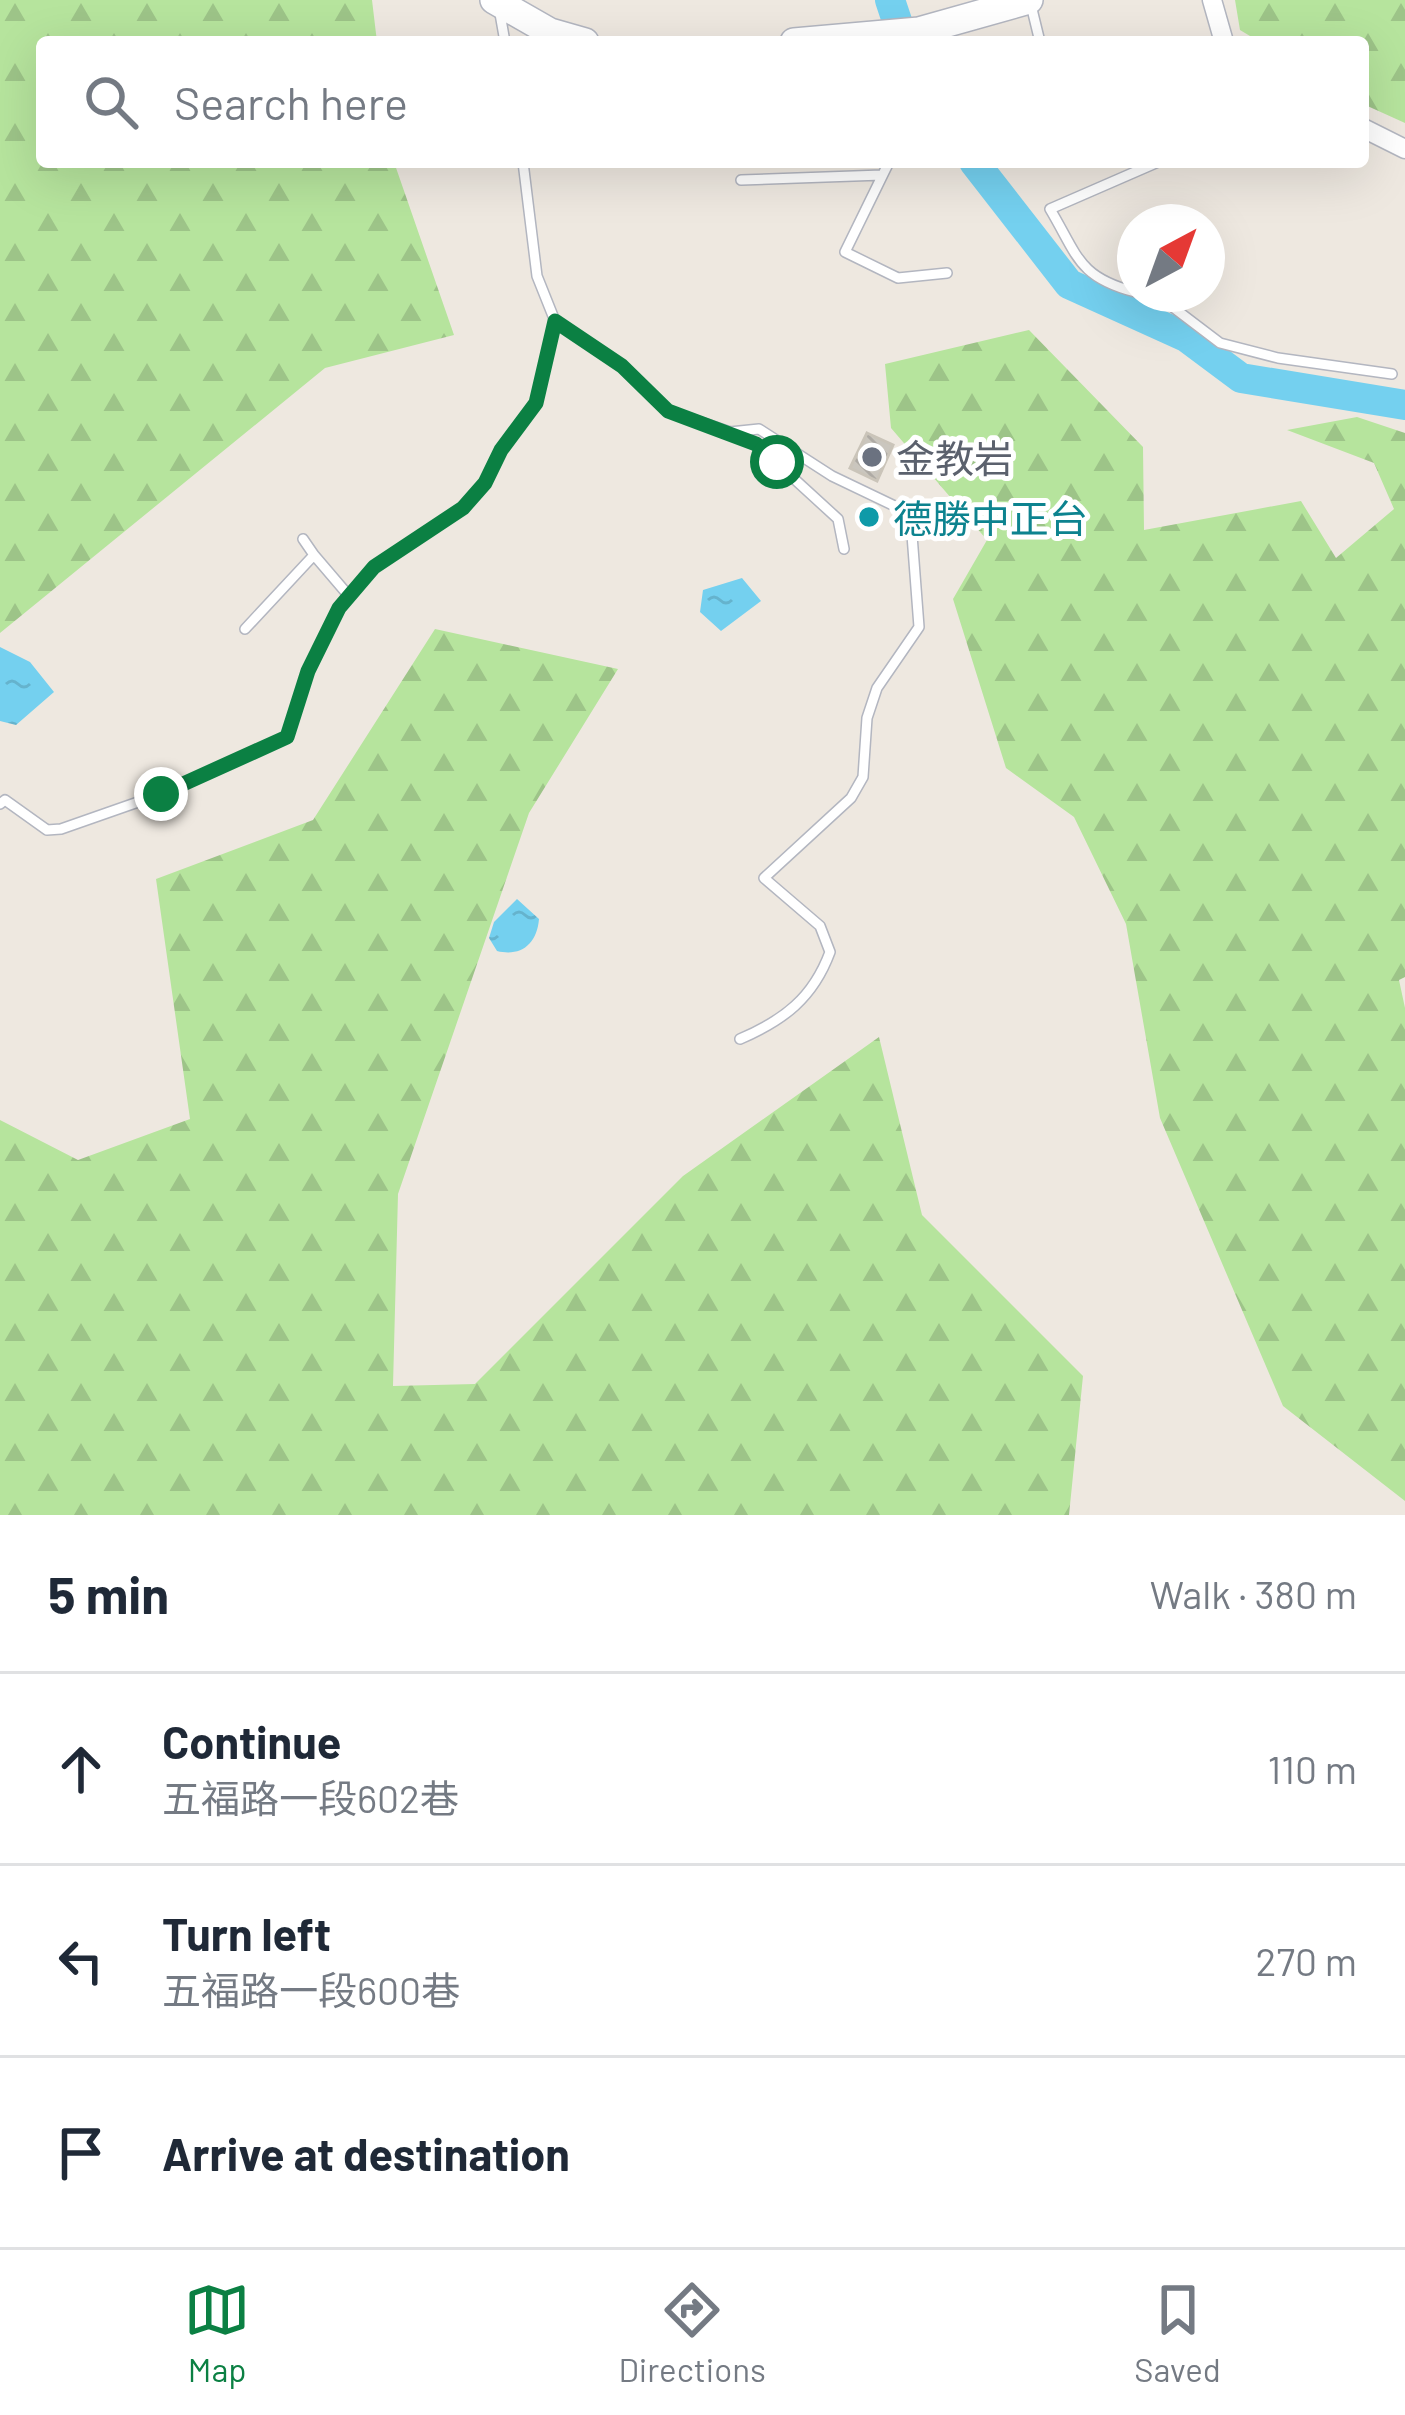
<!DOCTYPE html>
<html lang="en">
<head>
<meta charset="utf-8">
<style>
	body { margin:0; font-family:Barlow,"Noto Sans TC",sans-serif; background:#f6f6f7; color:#1f2937 }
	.compass { position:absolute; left:1117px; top:204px; width:108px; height:108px; border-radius:50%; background:#fff; box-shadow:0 12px 48px #0002; rotate:41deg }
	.stop { position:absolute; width:36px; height:36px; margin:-27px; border:9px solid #0b8043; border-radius:50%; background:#fff }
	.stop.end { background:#0b8043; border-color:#fff; box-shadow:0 3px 12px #0008 }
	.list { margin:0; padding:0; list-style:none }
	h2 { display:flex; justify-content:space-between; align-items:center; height:156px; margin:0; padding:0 48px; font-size:51px }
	h2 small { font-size:39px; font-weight:400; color:#747a83 }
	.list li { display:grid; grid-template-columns:78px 1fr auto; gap:36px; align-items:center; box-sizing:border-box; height:192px; padding:0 48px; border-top:3px solid #e0e1e3 }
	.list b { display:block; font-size:45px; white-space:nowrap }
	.list p { margin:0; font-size:39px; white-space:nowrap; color:#747a83 }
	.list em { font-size:39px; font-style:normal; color:#747a83 }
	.icon { flex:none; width:66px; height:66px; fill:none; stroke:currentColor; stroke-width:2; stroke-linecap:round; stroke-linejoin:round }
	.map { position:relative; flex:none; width:1405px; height:1515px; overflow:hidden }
	.search { position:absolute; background:#fff; box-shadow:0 12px 48px #0002; left:36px; right:36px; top:36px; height:132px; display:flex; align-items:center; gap:30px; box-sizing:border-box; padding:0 42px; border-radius:12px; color:#747a83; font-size:45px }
	.sheet { height:732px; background:#fff }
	nav { display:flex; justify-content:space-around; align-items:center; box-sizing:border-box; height:168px; border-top:3px solid #e0e1e3; background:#fff; font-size:33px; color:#747a83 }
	nav a { display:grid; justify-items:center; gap:6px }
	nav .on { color:#0b8043 }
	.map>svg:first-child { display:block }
</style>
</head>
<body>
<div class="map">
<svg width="1405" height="1515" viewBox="0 0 1405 1515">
	<defs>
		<pattern id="forest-firs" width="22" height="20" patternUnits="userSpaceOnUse" patternTransform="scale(3)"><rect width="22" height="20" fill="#b6e49d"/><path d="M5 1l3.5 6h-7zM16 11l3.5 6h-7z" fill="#9dc488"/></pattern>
		<pattern id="water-ripples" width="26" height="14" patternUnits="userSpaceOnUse" patternTransform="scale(3)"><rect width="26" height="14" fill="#74d0ef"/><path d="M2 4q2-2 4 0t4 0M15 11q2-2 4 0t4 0" fill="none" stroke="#65b3cd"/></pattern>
		<pattern id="building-back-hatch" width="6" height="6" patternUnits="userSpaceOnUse" patternTransform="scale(3)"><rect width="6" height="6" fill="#cac6be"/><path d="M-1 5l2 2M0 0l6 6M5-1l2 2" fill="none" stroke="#aeaaa4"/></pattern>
	</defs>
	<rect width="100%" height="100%" fill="#eee8e0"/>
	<path fill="url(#forest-firs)" d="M0,0h372l5,42h-335v120h352l60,173 -129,33 -325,265z
		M1235,0h170v123l-42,-19v-62h-103l-20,-12z
		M1029,330l114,117 1,83 157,-29 35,57 58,-49 -20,-46 -87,-33 70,-13 48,16v544l-6,3 6,28v493l-122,-95 -123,-288 -34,-194 -52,-107 -68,-49 -53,-169 34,-59 -96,-112 -6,-64z
		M435,629l183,40 -89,144 -131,381 -5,192 82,-2 208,-208 196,-139 43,178 161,161 -14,139h-1069v-395l78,40 112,-41 -34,-240 157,-59z"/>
	<path fill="url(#water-ripples)" d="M742,578l19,23 -40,30 -21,-19 3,-22z
		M0,647l30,15 24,30 -38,33 -16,-4z
		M517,899l22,20c-2,25 -18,38 -42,32l-8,-13 5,-16z"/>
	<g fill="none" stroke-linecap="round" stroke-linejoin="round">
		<path stroke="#74d0ef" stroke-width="30" d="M890,0l14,42
			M974,162l95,122 117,53 55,41 164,27"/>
	</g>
	<path fill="url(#building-back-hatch)" stroke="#cac4b9" stroke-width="3" d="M867,433l26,12 -16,36 -27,-13z"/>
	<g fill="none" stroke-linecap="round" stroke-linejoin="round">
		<g stroke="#b3b6c0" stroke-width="12">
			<path id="lane" d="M1031,5l9,37
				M499,8l6,34
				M889,162l-44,90 53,26 49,-5
				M741,180l141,-5
				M1135,292c-57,-15 -57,-36 -85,-83l108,-47
				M1140,294l30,11 50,38 58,15 114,16
				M555,321l68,45 45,45 62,21 29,-3 73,47 71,34 9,25 7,92 -42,61 -10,30 -4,59 -12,21 -87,80 56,48 10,26c-17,46 -46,68 -90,87
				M735,435l21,9 82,75 6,30
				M303,539l11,16
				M245,629l69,-74 35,41
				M0,804l5,-4 42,30 14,-1 100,-35 126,-57 21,-66 31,-63 35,-41 89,-59 23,-25 15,-33 35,-47 19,-82 -18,-45 -14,-114"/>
		</g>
		<g stroke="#b3b6c0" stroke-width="21">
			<path id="street" d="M1212,0l12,42
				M1363,128l42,21"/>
		</g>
		<g stroke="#b3b6c0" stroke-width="30">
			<path id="secondary" d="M494,0l56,32 35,10
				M794,42l125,-11 110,-31"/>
		</g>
		<use href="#lane" stroke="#fff" stroke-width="9"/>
		<use href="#street" stroke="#fff" stroke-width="18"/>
		<use href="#secondary" stroke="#fff" stroke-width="27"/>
	</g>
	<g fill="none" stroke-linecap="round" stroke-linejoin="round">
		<path stroke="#0b8043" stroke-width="15" d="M161,794l126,-57 21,-66 31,-63 35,-41 89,-59 22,-25 16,-33 35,-47 19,-82 67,45 46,45 88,33 21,18"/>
	</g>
	<circle fill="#6b7280" stroke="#fff" stroke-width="4.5" cx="872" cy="457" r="12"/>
	<circle fill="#0f9aa8" stroke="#fff" stroke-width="4.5" cx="869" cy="517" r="12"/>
	<g text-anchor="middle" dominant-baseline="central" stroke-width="10" stroke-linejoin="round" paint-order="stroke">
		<g font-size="39" fill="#5b616d" stroke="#fff" text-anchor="start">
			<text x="896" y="457">金教岩</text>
		</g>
		<g font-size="39" fill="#0d838f" stroke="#fff" text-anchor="start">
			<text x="893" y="517">德勝中正台</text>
		</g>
	</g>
</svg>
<svg class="compass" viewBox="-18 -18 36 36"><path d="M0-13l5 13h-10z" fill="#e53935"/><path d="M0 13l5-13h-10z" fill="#747a83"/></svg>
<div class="stop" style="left:777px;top:462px"></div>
<div class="stop end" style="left:161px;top:794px"></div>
<div class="search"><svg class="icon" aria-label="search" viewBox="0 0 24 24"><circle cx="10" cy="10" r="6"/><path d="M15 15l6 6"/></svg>Search here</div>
</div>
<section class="sheet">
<h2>5 min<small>Walk · 380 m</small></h2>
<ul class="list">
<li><svg class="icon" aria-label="ahead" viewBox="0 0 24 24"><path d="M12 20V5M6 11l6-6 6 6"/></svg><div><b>Continue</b><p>五福路一段602巷</p></div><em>110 m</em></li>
<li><svg class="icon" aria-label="left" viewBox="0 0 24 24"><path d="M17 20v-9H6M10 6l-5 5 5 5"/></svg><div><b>Turn left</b><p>五福路一段600巷</p></div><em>270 m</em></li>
<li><svg class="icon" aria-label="arrive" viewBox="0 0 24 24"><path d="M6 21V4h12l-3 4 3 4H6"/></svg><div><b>Arrive at destination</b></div></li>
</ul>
</section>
<nav>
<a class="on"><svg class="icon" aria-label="map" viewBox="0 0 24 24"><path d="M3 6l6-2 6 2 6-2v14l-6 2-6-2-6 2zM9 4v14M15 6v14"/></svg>Map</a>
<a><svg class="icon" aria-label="directions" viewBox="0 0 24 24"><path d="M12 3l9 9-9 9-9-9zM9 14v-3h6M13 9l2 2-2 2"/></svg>Directions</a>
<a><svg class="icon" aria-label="saved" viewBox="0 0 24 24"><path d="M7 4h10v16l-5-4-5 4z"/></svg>Saved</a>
</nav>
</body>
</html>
